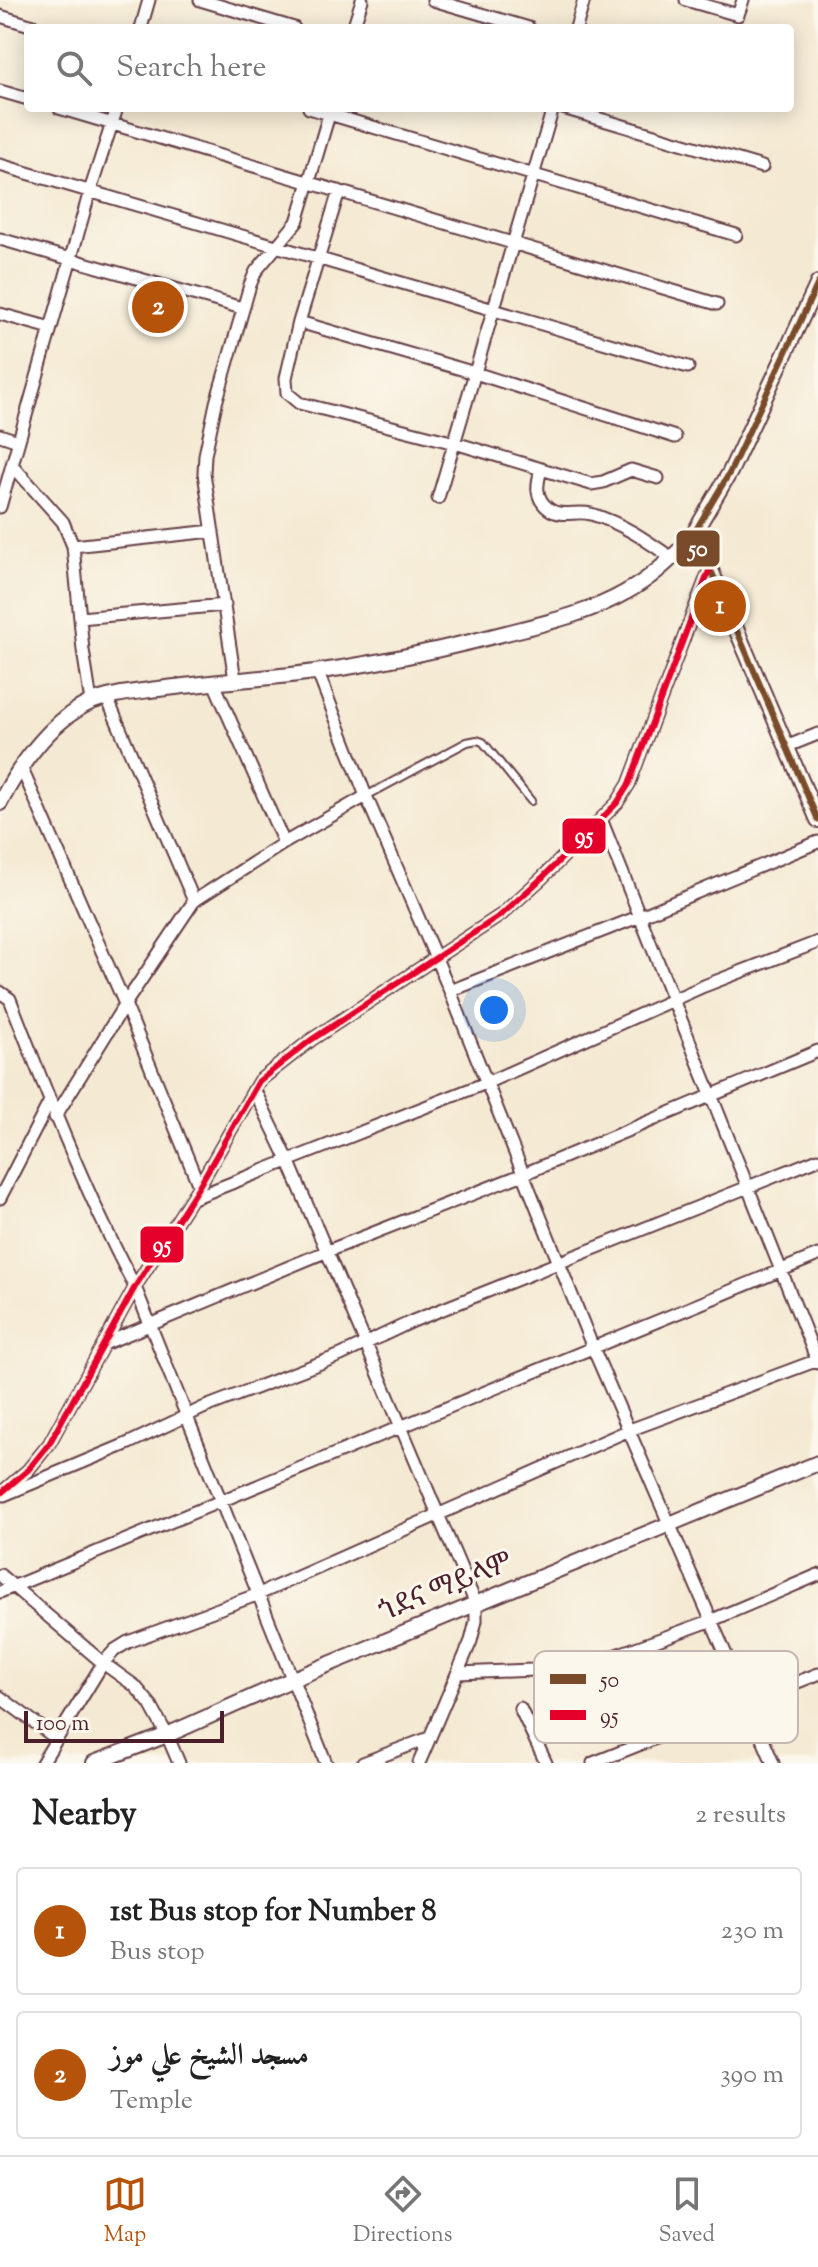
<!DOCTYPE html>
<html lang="en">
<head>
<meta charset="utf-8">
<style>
	body { margin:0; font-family:"Sorts Mill Goudy",Amiri,"Noto Serif Ethiopic",serif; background:#f2f2f2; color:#222 }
	.scale { position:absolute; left:24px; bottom:20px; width:200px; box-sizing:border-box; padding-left:8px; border:4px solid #4a1f2b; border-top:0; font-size:22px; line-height:28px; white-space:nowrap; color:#4a1f2b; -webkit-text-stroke:6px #fbf7ec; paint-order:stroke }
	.you { position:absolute; left:494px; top:1010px; width:28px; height:28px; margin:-20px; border:6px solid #fff; border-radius:50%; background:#1a73e8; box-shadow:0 0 0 12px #1a73e833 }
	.badge { display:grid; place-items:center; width:52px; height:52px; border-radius:50%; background:#b45309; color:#fff; font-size:26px; font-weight:700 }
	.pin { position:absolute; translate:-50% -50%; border:4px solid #fff; box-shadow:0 2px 8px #0006 }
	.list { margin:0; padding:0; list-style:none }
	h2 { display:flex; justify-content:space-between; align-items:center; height:104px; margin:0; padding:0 32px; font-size:34px }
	h2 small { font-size:26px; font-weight:400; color:#767676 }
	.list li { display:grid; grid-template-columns:52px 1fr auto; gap:24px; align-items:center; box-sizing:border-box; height:128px; margin:0 16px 16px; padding:0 16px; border:2px solid #e0e0e0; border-radius:8px }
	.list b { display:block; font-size:30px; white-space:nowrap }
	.list p { margin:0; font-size:26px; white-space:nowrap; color:#767676 }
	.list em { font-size:26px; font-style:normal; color:#767676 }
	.icon { flex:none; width:44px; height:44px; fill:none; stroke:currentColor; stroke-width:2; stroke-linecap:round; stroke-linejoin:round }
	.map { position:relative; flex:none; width:818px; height:1763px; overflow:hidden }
	.search { position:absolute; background:#fff; box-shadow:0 4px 20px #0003; left:24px; right:24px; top:24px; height:88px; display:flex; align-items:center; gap:20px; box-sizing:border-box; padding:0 28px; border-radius:8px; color:#767676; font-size:30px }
	.sheet { height:392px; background:#fff }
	nav { display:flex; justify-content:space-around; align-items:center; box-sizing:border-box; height:112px; border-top:2px solid #e0e0e0; background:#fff; font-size:22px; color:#767676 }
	nav a { display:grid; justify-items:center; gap:4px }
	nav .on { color:#b45309 }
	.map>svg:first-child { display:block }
</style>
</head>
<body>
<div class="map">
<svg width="818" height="1763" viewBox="0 0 818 1763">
	<rect width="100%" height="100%" fill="#fbf7ec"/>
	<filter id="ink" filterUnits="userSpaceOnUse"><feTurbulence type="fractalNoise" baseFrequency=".0125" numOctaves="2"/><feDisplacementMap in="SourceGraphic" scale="16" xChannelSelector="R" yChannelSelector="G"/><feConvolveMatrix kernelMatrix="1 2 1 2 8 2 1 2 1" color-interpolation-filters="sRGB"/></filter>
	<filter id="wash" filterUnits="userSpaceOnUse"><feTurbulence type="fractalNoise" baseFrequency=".006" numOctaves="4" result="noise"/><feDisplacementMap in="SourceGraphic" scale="32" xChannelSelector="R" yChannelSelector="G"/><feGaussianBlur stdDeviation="1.8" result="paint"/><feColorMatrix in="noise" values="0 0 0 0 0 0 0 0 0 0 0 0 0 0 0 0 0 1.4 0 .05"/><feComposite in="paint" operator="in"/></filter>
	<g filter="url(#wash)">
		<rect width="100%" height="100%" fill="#f4e9d2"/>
	</g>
	<g filter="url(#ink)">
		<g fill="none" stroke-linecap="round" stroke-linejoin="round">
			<g stroke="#643d44" stroke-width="10">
				<path id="service" d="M366,796l101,-54 10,-2 6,2 48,59"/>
			</g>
			<g stroke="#643d44" stroke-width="15">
				<path id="minor" d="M200,0l94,28
					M433,0l96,28
					M686,0l52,15 5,-15
					M0,16l40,12
					M141,28l8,-28
					M353,28l9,-28
					M576,28l8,-28
					M0,91l28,8
					M59,108l658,196
					M309,108l427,127
					M563,108l199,59
					M0,165l688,202
					M339,191l-40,131 -13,56 1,15 12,10 156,40 136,41 12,-2 28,-12 27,8
					M0,239l242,69
					M0,314l51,14
					M299,322l176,51 200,64
					M0,435l18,6
					M13,466l50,56 10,24 10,104 8,52
					M541,469c-4,15 -7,29 8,40 12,9 28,1 42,5 31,9 55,26 82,45
					M438,498l115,-390
					M0,507l90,-316 27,-83
					M73,546l140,-15
					M80,618l145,-13
					M318,673l48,123 84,195 143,357 180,415
					M235,680l-31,-207 1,-18 11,-52 34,-118 6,-14 41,-49 34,-114
					M214,683l70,160
					M107,698l87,203
					M788,746l30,-12
					M21,767l104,237 74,182
					M601,819l217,544
					M450,991l188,-74 180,-75
					M0,992l10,7c38,98 76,195 125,288l191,476
					M254,1089l34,71 188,444v17l-5,20 -52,122
					M55,1117l70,-113 69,-103 90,-58 82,-47
					M0,1198l50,-97
					M191,1199l295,-116 218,-97 114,-44
					M104,1344l221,-92 196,-77 297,-124
					M0,1494l28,-24 21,-26 86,-157 64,-101 60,-105 52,-41 190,-125 41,-37 75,-75 12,-19 81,-216
					M4,1495l125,-52 74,-35 138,-53 72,-34 405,-162
					M0,1575l103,88 32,23 15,18 17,31 12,28
					M0,1592l818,-337
					M458,1673l101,-4 35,-6 116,-42 108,-46
					M0,1697l57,42
					M520,1708l26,55
					M42,1763l61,-100 12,-13 13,-8 131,-48 368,-163 191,-71
					M363,1763l66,-25
					M593,1763l225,-89"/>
			</g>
			<g stroke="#643d44" stroke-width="18">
				<path id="tertiary" d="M818,283l-88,189 -39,66 19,30 108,252
					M0,803c19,-37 49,-80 87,-99 21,-10 49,-12 71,-15 35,-4 69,-8 103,-11 83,-7 164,-24 245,-45 40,-10 84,-20 120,-41 26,-14 46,-33 65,-54
					M94,1763l73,-28 126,-56 525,-216"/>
			</g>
			<use href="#service" stroke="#fff" stroke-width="6"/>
			<use href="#minor" stroke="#fff" stroke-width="11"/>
			<use href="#tertiary" stroke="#fff" stroke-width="14"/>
			<g stroke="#fbf7ec" stroke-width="12">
				<path id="bus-1" d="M818,283l-88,189 -39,66 19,30 108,252"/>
			</g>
			<g stroke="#fbf7ec" stroke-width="12">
				<path id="bus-2" d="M0,1494l28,-24 21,-26 86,-157 64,-101 60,-105 52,-41 190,-125 41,-37 75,-75 12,-19 81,-216"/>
			</g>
			<use href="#bus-1" stroke="#7a4b2a" stroke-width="6"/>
			<use href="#bus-2" stroke="#e4002b" stroke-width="6"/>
		</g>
	</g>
	<g text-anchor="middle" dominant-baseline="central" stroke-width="6" stroke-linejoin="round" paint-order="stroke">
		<g font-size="28" fill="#4a1f2b" stroke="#fbf7ec">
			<text transform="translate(446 1588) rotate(-22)">ጎደና ማይላም</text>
		</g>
	</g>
	<rect x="534" y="1651" width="264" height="92" rx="12" fill="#fbf7ec" stroke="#c6b6b2" stroke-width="2"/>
	<rect x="550" y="1674" width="36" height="10" fill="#7a4b2a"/>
	<rect x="550" y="1710" width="36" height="10" fill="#e4002b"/>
	<g font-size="22" fill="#4a1f2b">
		<text x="600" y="1687">50</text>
		<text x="600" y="1723">95</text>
	</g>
	<g stroke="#fbf7ec" stroke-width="3">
		<rect x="675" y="529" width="46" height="39" rx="8" fill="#7a4b2a"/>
		<rect x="561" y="817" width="46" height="38" rx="8" fill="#e4002b"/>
		<rect x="139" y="1225" width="46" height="39" rx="8" fill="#e4002b"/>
	</g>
	<g font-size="22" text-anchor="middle" font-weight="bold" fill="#fff">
		<text x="698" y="556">50</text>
		<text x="584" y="843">95</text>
		<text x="162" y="1252">95</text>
	</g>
</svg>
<div class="scale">100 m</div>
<div class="you"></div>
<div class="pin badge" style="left:720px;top:606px">1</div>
<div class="pin badge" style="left:158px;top:307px">2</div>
<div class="search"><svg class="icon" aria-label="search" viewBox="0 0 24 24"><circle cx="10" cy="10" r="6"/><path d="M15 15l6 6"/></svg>Search here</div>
</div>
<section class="sheet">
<h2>Nearby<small>2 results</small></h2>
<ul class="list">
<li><span class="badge">1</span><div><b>1st Bus stop for Number 8</b><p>Bus stop</p></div><em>230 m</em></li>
<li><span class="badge">2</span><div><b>مسجد الشيخ علي موز</b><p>Temple</p></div><em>390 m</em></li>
</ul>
</section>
<nav>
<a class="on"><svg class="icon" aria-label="map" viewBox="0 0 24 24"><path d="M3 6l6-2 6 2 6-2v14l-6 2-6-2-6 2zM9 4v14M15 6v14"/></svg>Map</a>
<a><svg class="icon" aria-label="directions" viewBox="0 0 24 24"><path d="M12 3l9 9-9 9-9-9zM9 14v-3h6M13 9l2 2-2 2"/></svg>Directions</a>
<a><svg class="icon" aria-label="saved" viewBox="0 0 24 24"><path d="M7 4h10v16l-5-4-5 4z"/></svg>Saved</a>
</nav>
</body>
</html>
